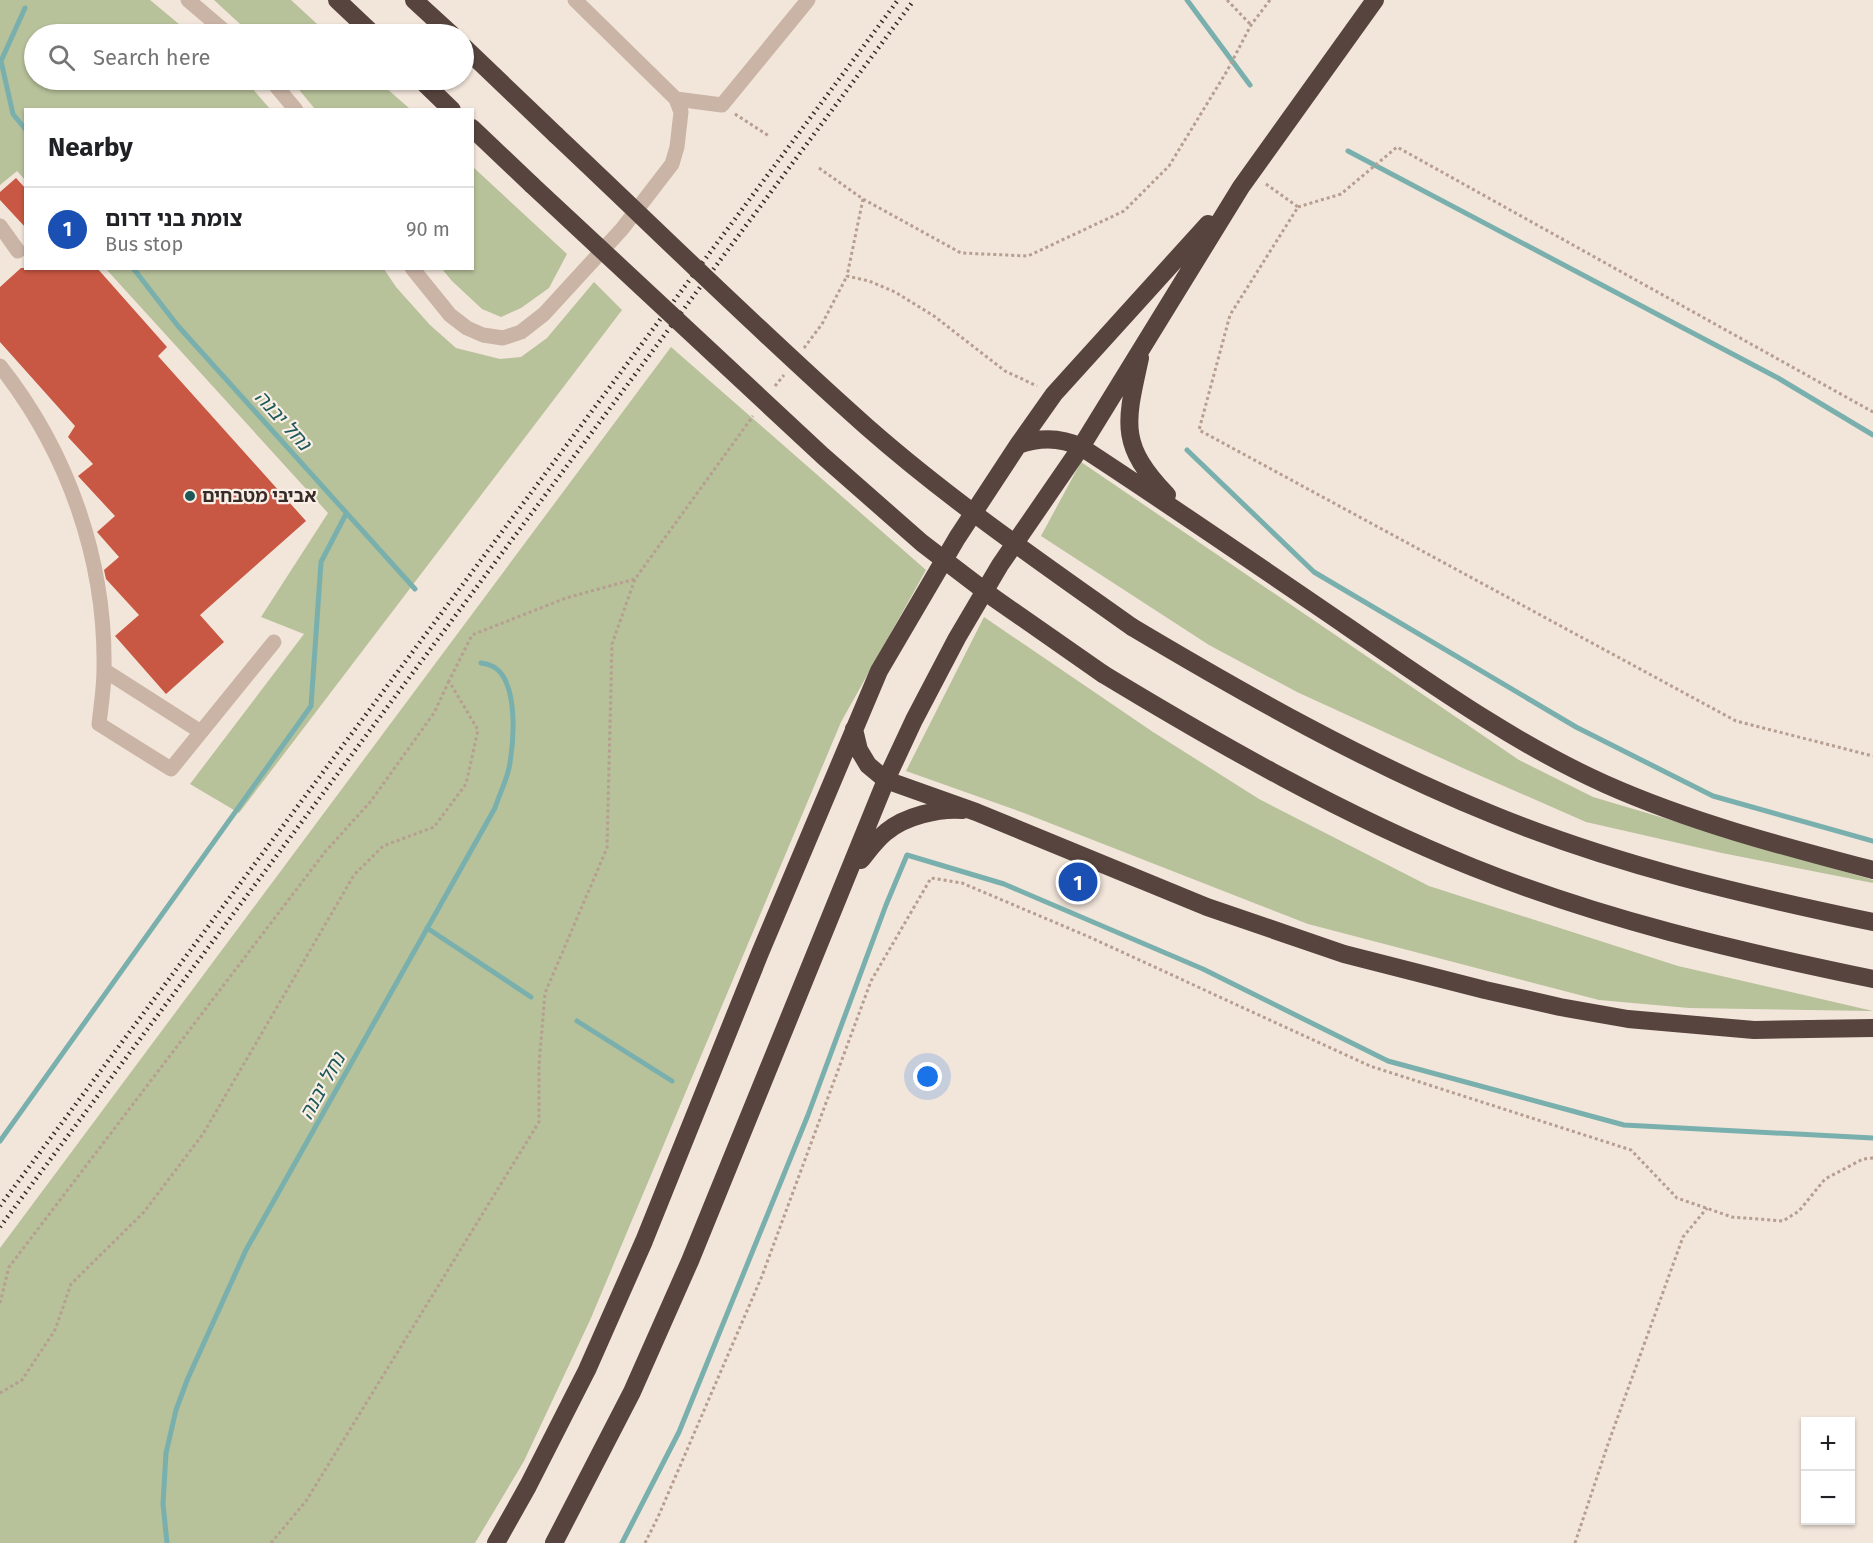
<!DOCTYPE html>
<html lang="en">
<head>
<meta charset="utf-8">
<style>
	body { margin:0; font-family:"Fira Sans","Noto Sans Hebrew",sans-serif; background:#f6f6f6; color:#202124 }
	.controls { position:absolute; right:18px; bottom:18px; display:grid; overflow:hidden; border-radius:0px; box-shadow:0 2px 4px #0004 }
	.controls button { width:54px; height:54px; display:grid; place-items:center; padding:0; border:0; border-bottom:2px solid #e0e0e0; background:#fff; color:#202124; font:30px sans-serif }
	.you { position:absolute; left:928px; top:1077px; width:21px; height:21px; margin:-15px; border:4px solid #fff; border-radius:50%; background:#1a73e8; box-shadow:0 0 0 9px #1a73e833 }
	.badge { display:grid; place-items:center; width:39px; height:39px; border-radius:50%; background:#1a73e8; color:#fff; font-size:20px; font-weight:700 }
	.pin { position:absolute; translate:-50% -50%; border:3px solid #fff; box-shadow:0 2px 6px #0006 }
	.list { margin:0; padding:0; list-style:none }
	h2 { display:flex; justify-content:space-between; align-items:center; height:78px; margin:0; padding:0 24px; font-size:26px }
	h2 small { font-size:20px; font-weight:400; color:#757577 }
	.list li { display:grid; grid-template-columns:39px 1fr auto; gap:18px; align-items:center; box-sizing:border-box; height:84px; padding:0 24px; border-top:2px solid #e0e0e0 }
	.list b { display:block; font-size:22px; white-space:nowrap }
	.list p { margin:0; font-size:20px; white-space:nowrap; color:#757577 }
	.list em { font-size:20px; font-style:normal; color:#757577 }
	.icon { flex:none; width:33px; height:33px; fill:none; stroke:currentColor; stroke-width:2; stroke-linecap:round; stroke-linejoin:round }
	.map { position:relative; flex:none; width:1873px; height:1543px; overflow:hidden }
	.search { position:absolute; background:#fff; box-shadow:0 2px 4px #0004; left:24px; top:24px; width:450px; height:66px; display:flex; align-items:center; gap:15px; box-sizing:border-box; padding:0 21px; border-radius:33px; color:#757577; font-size:22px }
	.panel { position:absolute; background:#fff; box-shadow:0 2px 4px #0004; left:24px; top:108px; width:450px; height:162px; border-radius:0px }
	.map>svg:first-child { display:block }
</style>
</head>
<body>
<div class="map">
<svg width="1873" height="1543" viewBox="0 0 1873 1543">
	<rect width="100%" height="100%" fill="#f2e5da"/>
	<path fill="#b7c19a" d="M0,0h150l41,34h-157v46h209l8,7 19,22 -244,1 -1,70 -8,-9 -17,14z
		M214,0h77l37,34h-77z
		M291,80h86l33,29h-95z
		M473,167l94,87 -18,34 -28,20 -20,9 -19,-8 -30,-28 -10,-12 30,-1z
		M106,269h278l12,18 34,38 26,23 44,11 21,-2 26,-19 47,-56 28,28 -383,503 -49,-29 114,-150 -43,-17 67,-104z
		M671,347l255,223 -85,152 -250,596 -67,143 -49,82h-475v-295z
		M1081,462l438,298 74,37 280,83v3l-151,-30 -136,-31 -121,-53 -168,-77 -88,-47 -168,-109z
		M984,617l169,115 106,67 170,87 249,80 195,45 -184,-3 -90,-8 -291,-76 -284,-111 -118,-42z"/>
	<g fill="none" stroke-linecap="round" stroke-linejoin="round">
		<path stroke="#79b0ad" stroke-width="5" d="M1187,0l63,85
			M25,8l-24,53 12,53 13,16
			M1348,151l430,227 95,57
			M133,268l45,58 237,263
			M1187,450l127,122 262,155 137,69 160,45
			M427,928l104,69
			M577,1021l95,60
			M0,1141l311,-435 10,-144 25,-48
			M167,1543l-4,-39 3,-51 10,-43 12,-32 58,-128 249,-442c4,-13 11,-26 14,-40 5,-25 9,-79 -11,-98 -5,-5 -11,-6 -17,-7
			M622,1543l57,-111 129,-317 78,-210 21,-50 97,29 199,85 185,92 236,64 249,13"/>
	</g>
	<path fill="#c85843" d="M16,178l10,11v39l-26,-28v-8z
		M21,268h76l70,79 -9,9 148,165 -106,94 24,27 -58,52 -51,-58 24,-21 -33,-36 -2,-9 15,-13 -22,-25 18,-16 -37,-40 15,-12 -25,-27 7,-11 -75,-84v-55z"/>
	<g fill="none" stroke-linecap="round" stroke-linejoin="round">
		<path stroke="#b69e90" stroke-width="3" stroke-dasharray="3 3" stroke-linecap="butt" d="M1227,0l24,25
			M735,114l34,22
			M819,168l44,31 98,54 67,3 96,-45 45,-45 58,-95 24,-46 19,-25
			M1266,184l32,23 -68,108 -31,115 537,291 137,35
			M863,199l-16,77 22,5 26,11 39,24 71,55 32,15
			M1298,207l43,-13 56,-47 476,265
			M804,348l18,-24 25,-48
			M775,386l9,-11
			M0,1303l9,-36 316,-415 46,-51 63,-88 15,-32
			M0,1393l22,-13 33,-50 16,-46 73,-72 59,-78 151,-259 29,-29 51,-19 32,-43 12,-54 -29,-49 23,-46 94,-37 69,-19
			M271,1543l35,-42 233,-379v-57l6,-72 62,-145 5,-204 23,-65 118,-163
			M645,1543l13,-26 104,-241 109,-295 60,-103 31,5 125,53 283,130 261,84 46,48 55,19 51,4 16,-10 26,-32 38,-20 10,-1
			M1575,1543l33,-99 75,-207 24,-29"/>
		<path stroke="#cab4a6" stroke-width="15" d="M188,0l40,34
			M271,80l25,30
			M676,99l46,6 86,-105
			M0,226l18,25
			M412,268l38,47 17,13 16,7 20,3 18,-6 23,-18 78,-85 50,-65 5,-17 4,-35 -5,-13 -101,-99
			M0,366c68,86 106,194 104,304 0,18 -3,36 -5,54l72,45 103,-127
			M104,670l97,62"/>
		<path stroke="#57443e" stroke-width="18" d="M337,0l36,34
			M414,0l37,34
			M464,47l92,88
			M421,80l31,30
			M472,128l60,57
			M1140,358c-14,64 -22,86 27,137
			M1018,445c22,-8 42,-8 63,2 89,58 176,118 264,178 83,57 167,117 260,159 85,38 177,62 268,86
			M1132,627c116,69 236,137 362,188 122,50 250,80 379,107
			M1103,674c119,72 240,141 369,193 129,52 265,84 401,112
			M854,729l5,21 9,15 18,15 90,32 231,95 137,47 141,36 75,17 68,12 126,11 119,-2
			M861,860c8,-10 15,-20 25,-28 19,-16 53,-24 77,-22
			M496,1543l32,-57 59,-116 57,-129 116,-288 119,-282 78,-133 61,-93 36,-51 154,-170
			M554,1543l78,-151 58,-131 196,-481 28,-60 43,-82 43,-73 81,-118 160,-260 134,-187"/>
		<path stroke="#362b27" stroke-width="4.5" stroke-dasharray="1.5 4.5" stroke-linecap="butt" d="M0,1206l898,-1206
			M0,1227l914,-1227"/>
		<path stroke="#57443e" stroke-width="18" d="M556,135c103,97 205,198 311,292 83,73 175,136 265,200
			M532,185l291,271 99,87 72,55 109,76"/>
	</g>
	<circle fill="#1c5858" stroke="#faefe7" stroke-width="2" cx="190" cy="496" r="6"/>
	<g text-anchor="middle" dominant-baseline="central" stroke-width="4.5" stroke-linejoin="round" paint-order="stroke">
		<g font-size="18" font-weight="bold" fill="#362b27" stroke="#faefe7" text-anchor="start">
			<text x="202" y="496">אביבי מטבחים</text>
		</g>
		<g font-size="20" font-style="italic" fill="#1c5858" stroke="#faefe7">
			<text transform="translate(283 420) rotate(48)">נחל יבנה</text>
			<text transform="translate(322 1086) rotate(-61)">נחל יבנה</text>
		</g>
	</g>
</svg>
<div class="controls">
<button>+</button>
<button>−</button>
</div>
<div class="you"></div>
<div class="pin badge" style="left:1078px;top:882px;background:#1a4fb4">1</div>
<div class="search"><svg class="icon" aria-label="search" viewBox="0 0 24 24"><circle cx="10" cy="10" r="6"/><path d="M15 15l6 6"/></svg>Search here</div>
<section class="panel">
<h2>Nearby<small></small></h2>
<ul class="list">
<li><span class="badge" style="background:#1a4fb4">1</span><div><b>צומת בני דרום</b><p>Bus stop</p></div><em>90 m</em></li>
</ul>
</section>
</div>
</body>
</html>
